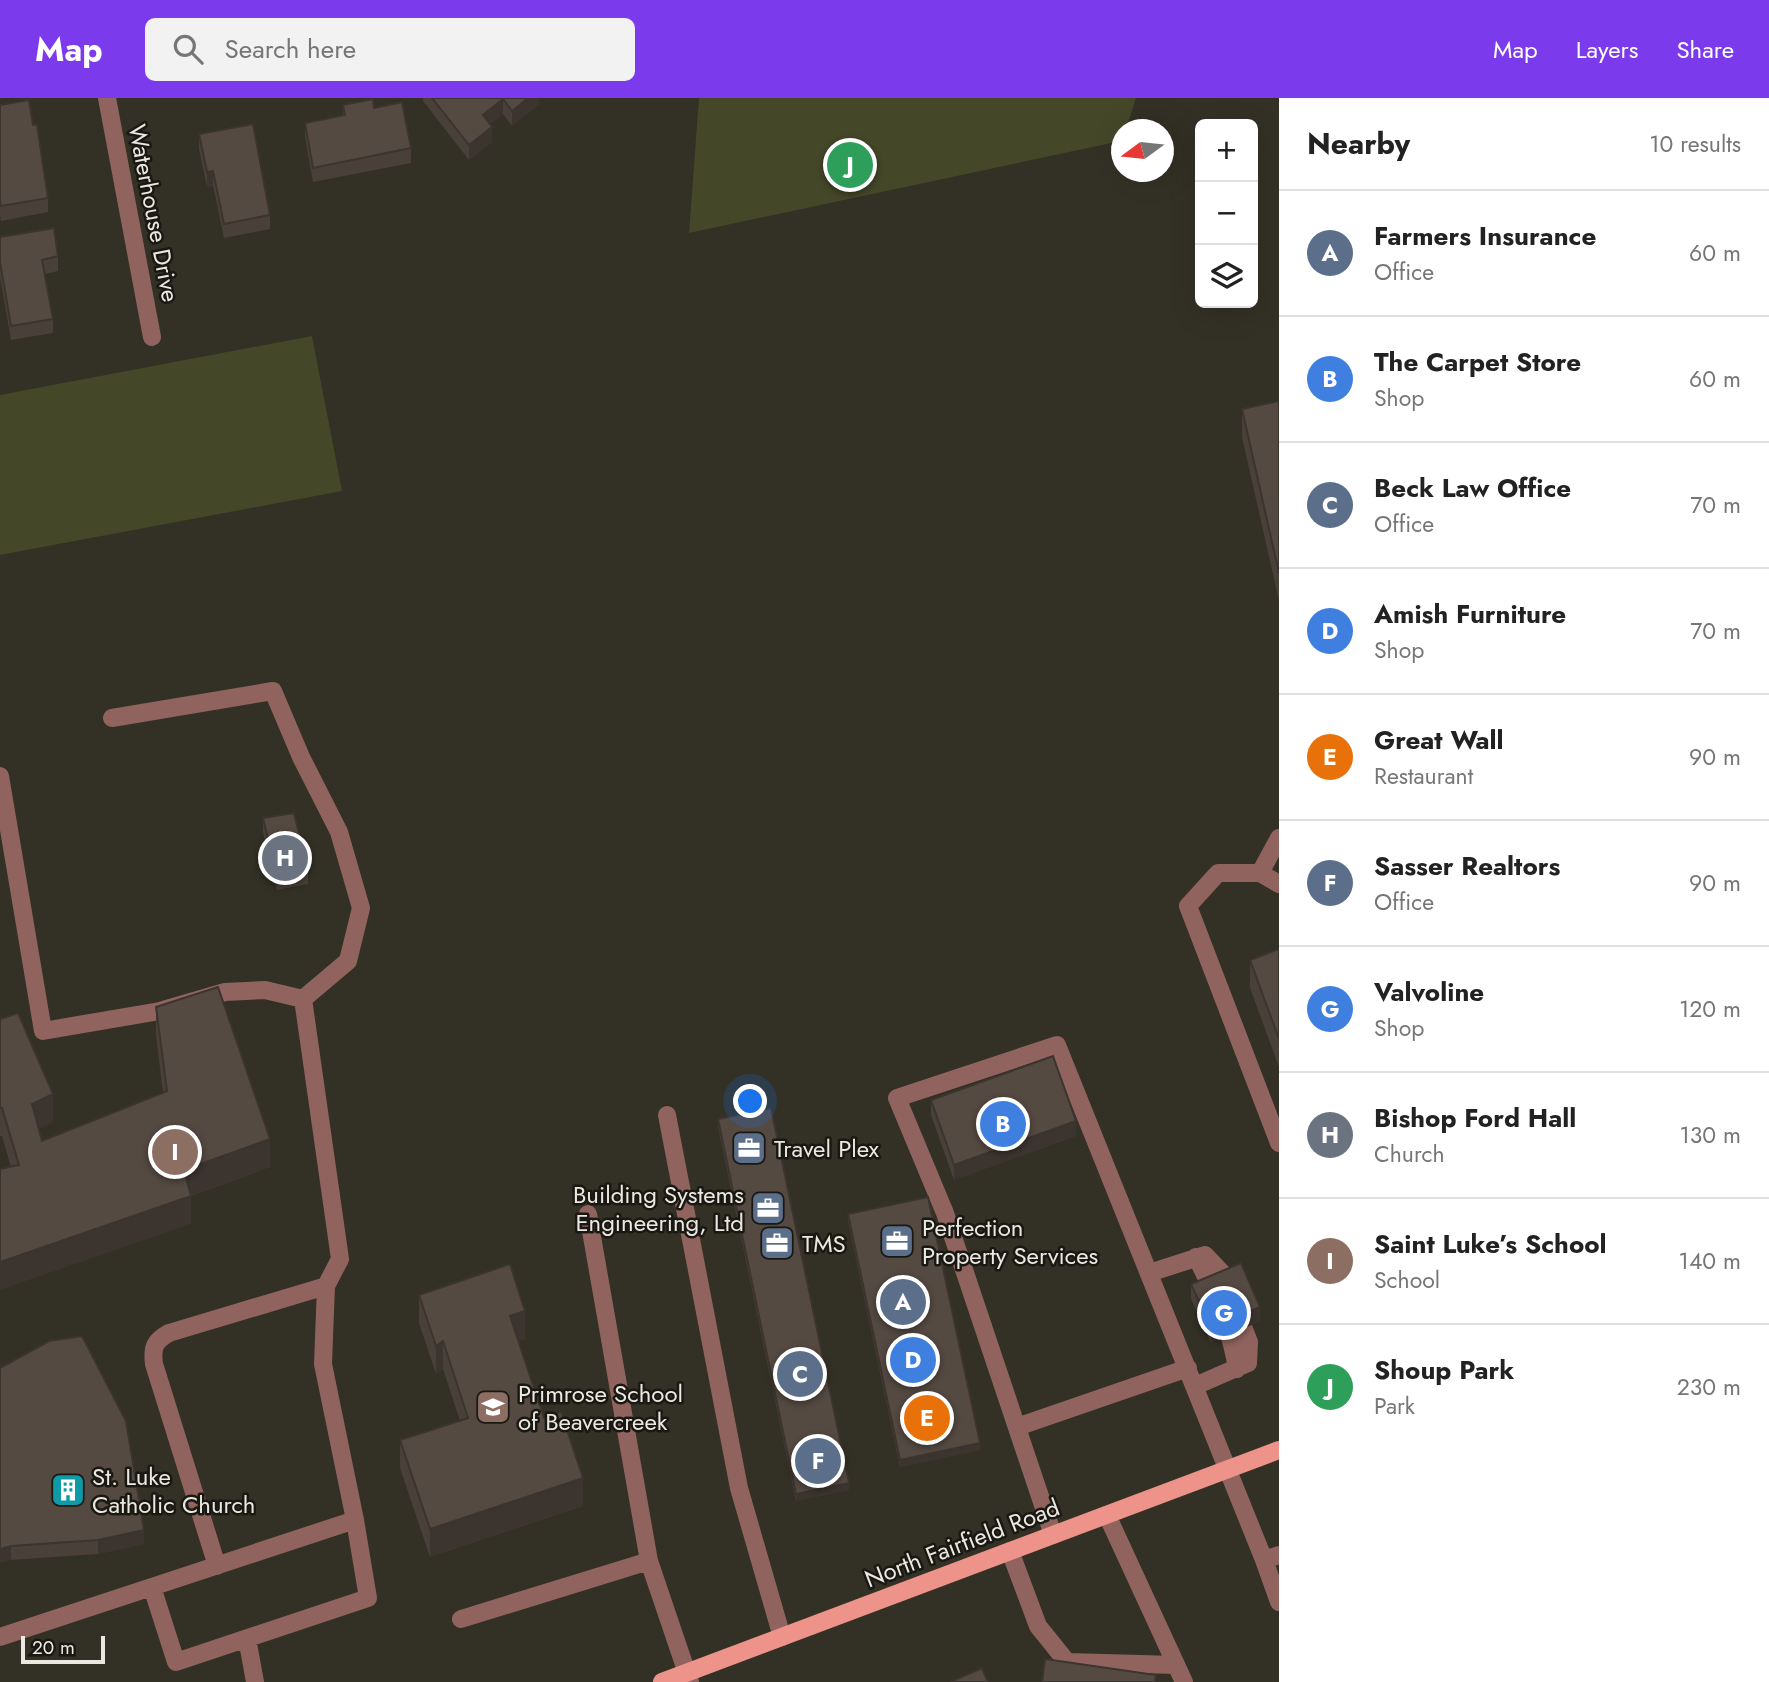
<!DOCTYPE html>
<html lang="en">
<head>
<meta charset="utf-8">
<style>
	body { margin:0; font-family:Jost,sans-serif; background:#f2f2f2; color:#222 }
	.controls { position:absolute; right:21px; top:21px; display:grid; overflow:hidden; border-radius:10px; box-shadow:0 7px 28px #0002 }
	.controls button { width:63px; height:63px; display:grid; place-items:center; padding:0; border:0; border-bottom:2px solid #e0e0e0; background:#fff; color:#222; font:35px sans-serif }
	.compass { position:absolute; left:1111px; top:21px; width:63px; height:63px; border-radius:50%; background:#fff; box-shadow:0 7px 28px #0002; rotate:255deg }
	.scale { position:absolute; left:21px; bottom:18px; width:84px; box-sizing:border-box; padding-left:7px; border:4px solid #eae8e0; border-top:0; font-size:19px; line-height:24px; white-space:nowrap; color:#eae8e0; -webkit-text-stroke:5px #1a1813; paint-order:stroke }
	.you { position:absolute; left:751px; top:1004px; width:24px; height:24px; margin:-18px; border:5px solid #fff; border-radius:50%; background:#1a73e8; box-shadow:0 0 0 10px #1a73e833 }
	.badge { display:grid; place-items:center; width:46px; height:46px; border-radius:50%; background:#7c3aed; color:#fff; font-size:23px; font-weight:700 }
	.pin { position:absolute; translate:-50% -50%; border:4px solid #fff; box-shadow:0 2px 7px #0006 }
	.list { margin:0; padding:0; list-style:none }
	h2 { display:flex; justify-content:space-between; align-items:center; height:91px; margin:0; padding:0 28px; font-size:30px }
	h2 small { font-size:23px; font-weight:400; color:#767676 }
	.list li { display:grid; grid-template-columns:46px 1fr auto; gap:21px; align-items:center; box-sizing:border-box; height:126px; padding:0 28px; border-top:2px solid #e0e0e0 }
	.list b { display:block; font-size:26px; white-space:nowrap }
	.list p { margin:0; font-size:23px; white-space:nowrap; color:#767676 }
	.list em { font-size:23px; font-style:normal; color:#767676 }
	.icon { flex:none; width:38px; height:38px; fill:none; stroke:currentColor; stroke-width:2; stroke-linecap:round; stroke-linejoin:round }
	.map { position:relative; flex:none; width:1279px; height:1584px; overflow:hidden }
	header { display:flex; align-items:center; gap:42px; box-sizing:border-box; height:98px; padding:0 35px; background:#7c3aed; color:#fff }
	header strong { font-size:33px }
	nav { display:flex; gap:38px; margin-inline-start:auto; font-size:24px }
	.search { width:490px; height:63px; background:#f2f2f2; display:flex; align-items:center; gap:18px; box-sizing:border-box; padding:0 24px; border-radius:10px; color:#767676; font-size:26px }
	main { display:flex }
	aside { flex:1; background:#fff }
	.map>svg:first-child { display:block }
</style>
</head>
<body>
<header>
<strong>Map</strong>
<div class="search"><svg class="icon" aria-label="search" viewBox="0 0 24 24"><circle cx="10" cy="10" r="6"/><path d="M15 15l6 6"/></svg>Search here</div>
<nav><a>Map</a><a>Layers</a><a>Share</a></nav>
</header>
<main>
<div class="map">
<svg width="1279" height="1584" viewBox="0 0 1279 1584">
	<rect width="100%" height="100%" fill="#333025"/>
	<path fill="#444728" d="M699,0h437l-10,31 -4,1 -1,11 -432,92z
		M312,238l30,155 -342,64v-160z"/>
	<g fill="none" stroke-linecap="round" stroke-linejoin="round">
		<path stroke="#90635e" stroke-width="18" d="M107,0l45,239
			M112,620l161,-27 28,66 38,75 22,76 -13,53 -45,38 37,260 -14,27 -3,78 32,156 13,78 -192,64 -24,-75
			M0,678l43,255 117,-20 65,-19 40,-2 38,9
			M1260,775l19,-35
			M1279,786l-19,-11h-42l-30,33 91,237
			M667,1017l72,373 43,149
			M588,1116l61,347 41,121
			M1196,1159c19,35 35,72 41,112
			M1149,1175l56,-18 17,18 27,69 -1,21 -53,23
			M1017,1329l171,-59
			M1107,1417l77,167
			M1053,1437l-108,-322 -48,-115 160,-53 207,515 15,-5
			M1010,1453l28,75 29,36 109,3
			M1264,1462l15,42
			M217,1468l-63,-202c-2,-16 0,-23 15,-31l157,-47
			M461,1521l188,-58
			M0,1539l355,-117
			M247,1540l8,44"/>
		<path stroke="#ee9389" stroke-width="18" d="M662,1584l617,-232"/>
	</g>
	<path fill="#494039" d="M423,0h116v6l-27,22 -9,-12 -13,10 2,18 -23,18 -46,-59z
		M0,7l33,20 15,73v14l-47,9 -1,-6z
		M343,7l31,3 37,40v15l-98,19 -8,-45v-14l38,-7z
		M199,36l71,81v14l-46,9 -11,-53 -6,2 -8,-38z
		M0,139l58,19v15l-13,3 8,45v14l-42,7 -11,-63z
		M1279,303v200l-37,-164v-28z
		M263,720l45,52v14l-31,6 -14,-58z
		M1279,851v118l-29,-79v-28z
		M156,909l114,160 -79,29v28l-180,-57 -9,-31h-2v-117l53,103 -15,7 4,12 121,-48 -7,-58z
		M931,1002l145,36 -122,44 -23,-65z
		M718,1021l131,371 -53,11 -78,-374z
		M848,1116l132,236 -80,17 -52,-246z
		M1191,1186l69,37 -49,22 -20,-44z
		M419,1197l106,44 -7,2 26,77 39,88 -153,51 -30,-89v-28l60,-19 -17,-52 -7,5 -17,-51z
		M0,1270l144,176 -46,10 -87,6z"/>
	<path fill="#3c342e" d="M528,0h11v6l-27,22v-15z
		M503,1v15l-20,16v-15z
		M492,29v15l-23,18v-15z
		M213,73v14l-6,2v-15z
		M53,996v28l-21,10v-28z
		M1076,1023v15l-122,44v-15z
		M270,1041v28l-86,31v-28z
		M191,1098v28l-191,66v-28z
		M1260,1209v14l-49,22v-15z
		M525,1213v28l-15,5v-28z
		M443,1243v28l-7,5v-28z
		M980,1345v7l-80,17v-7z
		M583,1380v28l-153,51v-28z
		M849,1385v7l-53,11v-7z
		M144,1432v14l-46,10v-14z
		M11,1448v14l-11,3v-14z"/>
	<path fill="#554a42" stroke="#3c342e" stroke-width="2" d="M432,0h96l-16,13 -9,-12 -20,16 9,12 -23,18z
		M373,1l1,9 28,-6 9,46 -98,20 -8,-45 40,-8 -2,-10z
		M29,2l4,25h4l11,73 -47,8 -1,-5v-96z
		M253,26l17,91 -46,9 -11,-53 -6,1 -8,-38z
		M54,130l4,28 -16,4 11,59 -42,7 -11,-64v-25z
		M1279,303v172l-37,-164z
		M294,715l14,57 -31,6 -14,-58z
		M1279,851v90l-29,-79z
		M218,889l52,152 -86,31 7,26 -191,66v-93l19,-4 -17,-57h-2v-89l18,-6 35,81 -21,10 10,37 125,-50 -11,-84z
		M1053,958l23,65 -122,44 -23,-65z
		M771,1010l78,375 -53,11 -78,-375z
		M928,1099l52,246 -80,17 -52,-246z
		M1241,1165l19,44 -49,21 -20,-44z
		M510,1166l15,47 -15,5 34,102 17,-6 22,66 -153,51 -30,-89 68,-22 -25,-77 -7,5 -17,-51z
		M82,1238l44,85 18,109 -46,10 -87,6 -11,3v-181l49,-27z
		M1045,1561l111,16 -1,7h-113z
		M982,1570l6,14h-38z"/>
	<defs>
		<g id="office-square" transform="scale(1.75)"><rect x="-9" y="-9" width="18" height="18" rx="4" fill="#5c6f8a" stroke="#1a1813"/><path d="M-6-3h4V-5.5h4V-3h4V5H-6ZM-1-4.5V-3h2v-1.5ZM-6 0V1H6V0Z" fill="#fff"/></g>
		<g id="school-square" transform="scale(1.75)"><rect x="-9" y="-9" width="18" height="18" rx="4" fill="#8d6e63" stroke="#1a1813"/><path d="M0-5L7-2L0 1L-7-2ZM-4 1L0 2.5L4 1V4Q0 6-4 4Z" fill="#fff"/></g>
		<g id="building-square" transform="scale(1.75)"><rect x="-9" y="-9" width="18" height="18" rx="4" fill="#0f9aa8" stroke="#1a1813"/><path d="M-4-6H4V6H1V3H-1V6H-4ZM-2.5-4.3h1.7v1.8h-1.7ZM.8-4.3h1.7v1.8H.8ZM-2.5-1h1.7V.8h-1.7ZM.8-1h1.7V.8H.8Z" fill="#fff"/></g>
	</defs>
	<g fill-rule="evenodd">
		<use href="#office-square" x="749" y="1050"/>
		<use href="#office-square" x="768" y="1110"/>
		<use href="#office-square" x="897" y="1143"/>
		<use href="#office-square" x="777" y="1145"/>
		<use href="#school-square" x="493" y="1309"/>
		<use href="#building-square" x="68" y="1392"/>
	</g>
	<g text-anchor="middle" dominant-baseline="central" stroke-width="5" stroke-linejoin="round" paint-order="stroke">
		<g font-size="24" fill="#eae8e0" stroke="#1a1813">
			<text transform="translate(154 115) rotate(79)">Waterhouse Drive</text>
			<text transform="translate(962 1445) rotate(-21)">North Fairfield Road</text>
		</g>
		<g font-size="24" fill="#eae8e0" stroke="#1a1813" text-anchor="start">
			<text x="774" y="1050">Travel Plex</text>
			<text x="744" y="1096" text-anchor="end">Building Systems<tspan x="744" dy="28">Engineering, Ltd</tspan></text>
			<text x="922" y="1129">Perfection<tspan x="922" dy="28">Property Services</tspan></text>
			<text x="802" y="1145">TMS</text>
			<text x="518" y="1295">Primrose School<tspan x="518" dy="28">of Beavercreek</tspan></text>
			<text x="92" y="1378">St. Luke<tspan x="92" dy="28">Catholic Church</tspan></text>
		</g>
	</g>
</svg>
<div class="controls">
<button>+</button>
<button>−</button>
<button><svg class="icon" aria-label="layers" viewBox="0 0 24 24"><path d="M12 4l9 5-9 5-9-5zM3 14l9 5 9-5"/></svg></button>
</div>
<svg class="compass" viewBox="-18 -18 36 36"><path d="M0-13l5 13h-10z" fill="#e53935"/><path d="M0 13l5-13h-10z" fill="#767676"/></svg>
<div class="scale">20 m</div>
<div class="you"></div>
<div class="pin badge" style="left:903px;top:1204px;background:#5c6f8a">A</div>
<div class="pin badge" style="left:1003px;top:1026px;background:#3f7fe0">B</div>
<div class="pin badge" style="left:800px;top:1276px;background:#5c6f8a">C</div>
<div class="pin badge" style="left:913px;top:1262px;background:#3f7fe0">D</div>
<div class="pin badge" style="left:927px;top:1320px;background:#e8710a">E</div>
<div class="pin badge" style="left:818px;top:1363px;background:#5c6f8a">F</div>
<div class="pin badge" style="left:1224px;top:1215px;background:#3f7fe0">G</div>
<div class="pin badge" style="left:285px;top:760px;background:#6b7280">H</div>
<div class="pin badge" style="left:175px;top:1054px;background:#8d6e63">I</div>
<div class="pin badge" style="left:850px;top:67px;background:#2e9e5b">J</div>
</div>
<aside>
<h2>Nearby<small>10 results</small></h2>
<ul class="list">
<li><span class="badge" style="background:#5c6f8a">A</span><div><b>Farmers Insurance</b><p>Office</p></div><em>60 m</em></li>
<li><span class="badge" style="background:#3f7fe0">B</span><div><b>The Carpet Store</b><p>Shop</p></div><em>60 m</em></li>
<li><span class="badge" style="background:#5c6f8a">C</span><div><b>Beck Law Office</b><p>Office</p></div><em>70 m</em></li>
<li><span class="badge" style="background:#3f7fe0">D</span><div><b>Amish Furniture</b><p>Shop</p></div><em>70 m</em></li>
<li><span class="badge" style="background:#e8710a">E</span><div><b>Great Wall</b><p>Restaurant</p></div><em>90 m</em></li>
<li><span class="badge" style="background:#5c6f8a">F</span><div><b>Sasser Realtors</b><p>Office</p></div><em>90 m</em></li>
<li><span class="badge" style="background:#3f7fe0">G</span><div><b>Valvoline</b><p>Shop</p></div><em>120 m</em></li>
<li><span class="badge" style="background:#6b7280">H</span><div><b>Bishop Ford Hall</b><p>Church</p></div><em>130 m</em></li>
<li><span class="badge" style="background:#8d6e63">I</span><div><b>Saint Luke’s School</b><p>School</p></div><em>140 m</em></li>
<li><span class="badge" style="background:#2e9e5b">J</span><div><b>Shoup Park</b><p>Park</p></div><em>230 m</em></li>
</ul>
</aside>
</main>
</body>
</html>
